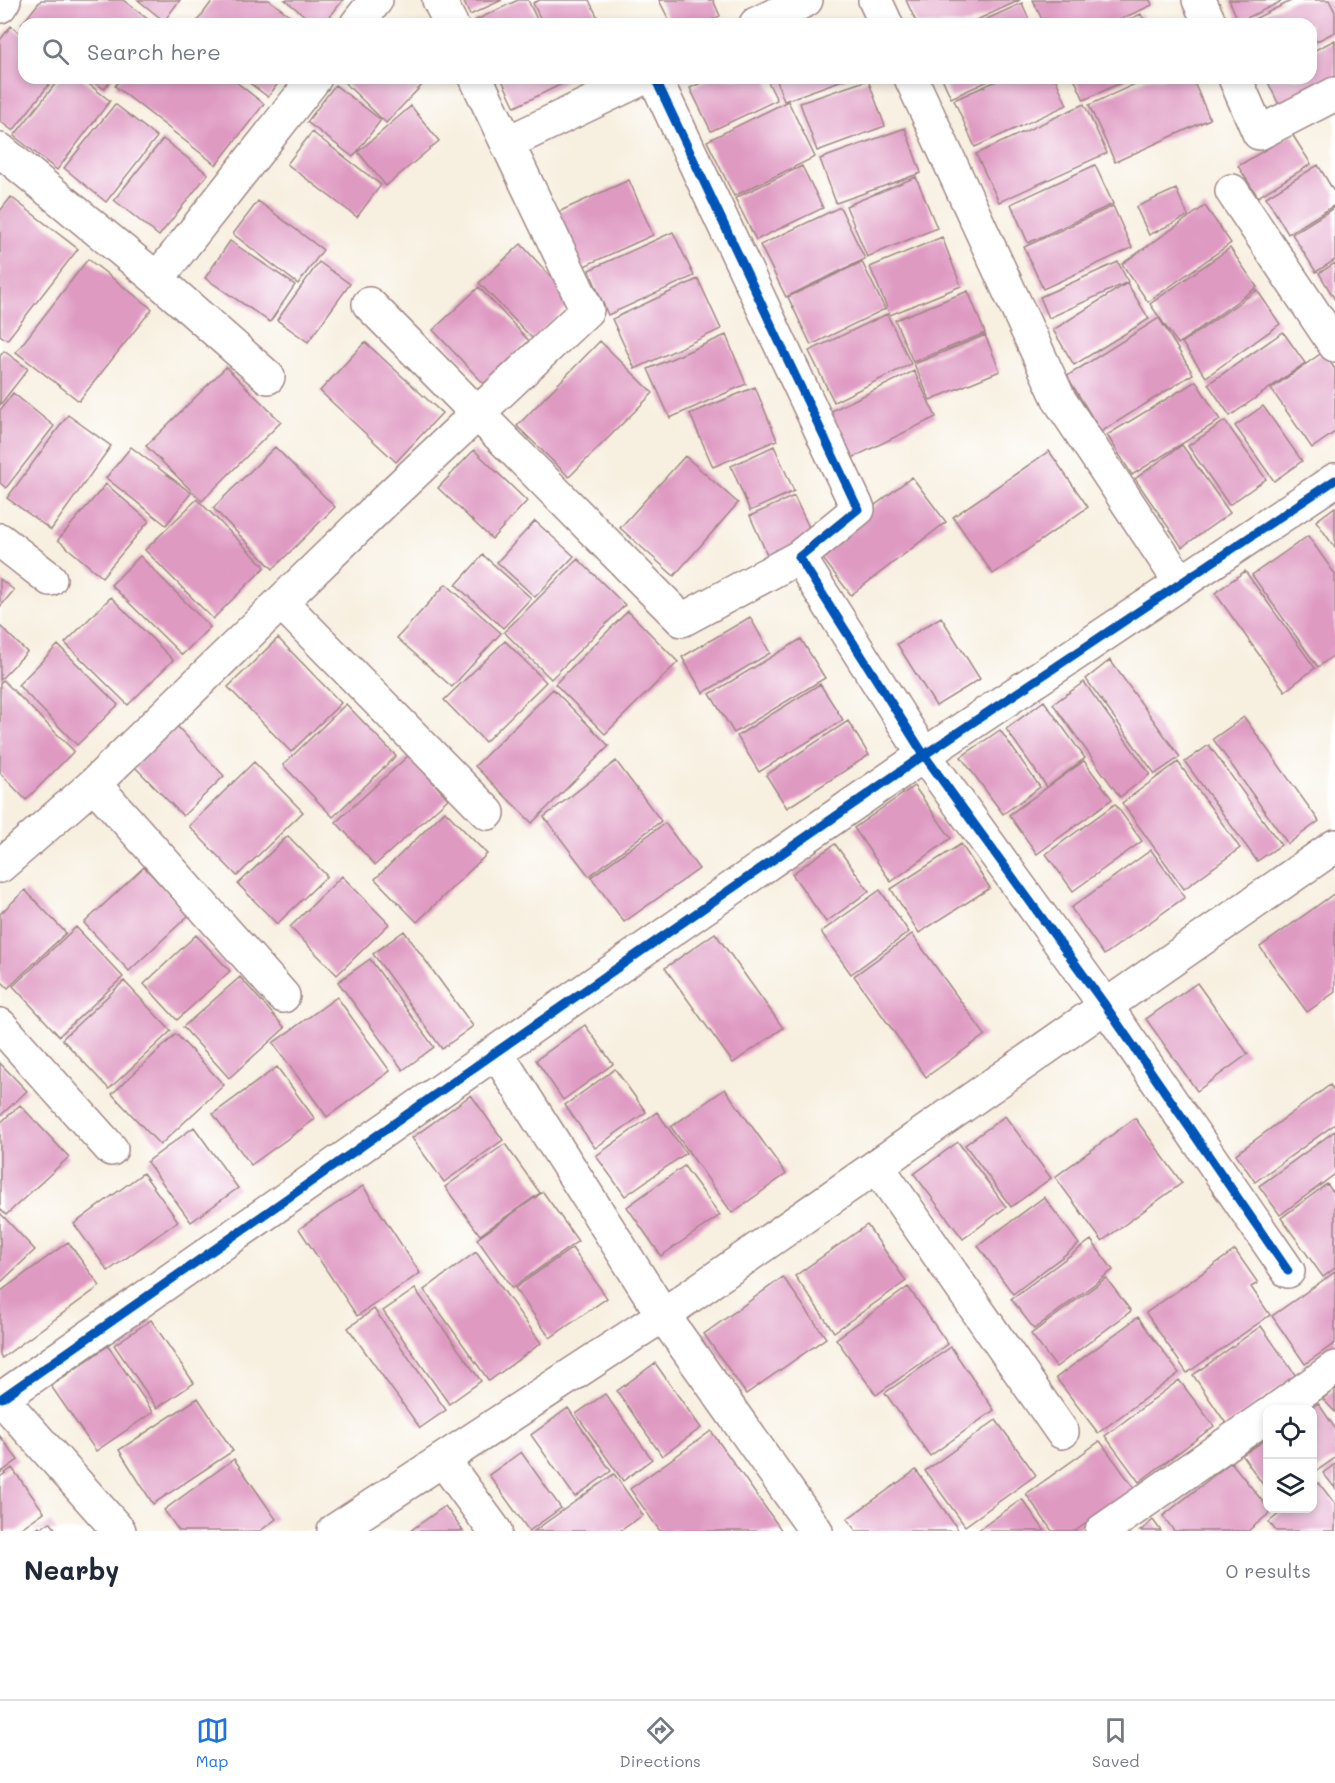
<!DOCTYPE html>
<html lang="en">
<head>
<meta charset="utf-8">
<style>
	body { margin:0; font-family:Mali,sans-serif; background:#f2f2f3; color:#1f2937 }
	.controls { position:absolute; right:18px; bottom:18px; display:grid; overflow:hidden; border-radius:12px; box-shadow:0 3px 9px #0003 }
	.controls button { width:54px; height:54px; display:grid; place-items:center; padding:0; border:0; border-bottom:2px solid #e0e1e3; background:#fff; color:#1f2937; font:30px sans-serif }
	.list { margin:0; padding:0; list-style:none }
	h2 { display:flex; justify-content:space-between; align-items:center; height:78px; margin:0; padding:0 24px; font-size:26px }
	h2 small { font-size:20px; font-weight:400; color:#747a83 }
	.icon { flex:none; width:33px; height:33px; fill:none; stroke:currentColor; stroke-width:2; stroke-linecap:round; stroke-linejoin:round }
	.map { position:relative; flex:none; width:1335px; height:1531px; overflow:hidden }
	.search { position:absolute; background:#fff; box-shadow:0 3px 9px #0003; left:18px; right:18px; top:18px; height:66px; display:flex; align-items:center; gap:15px; box-sizing:border-box; padding:0 21px; border-radius:18px; color:#747a83; font-size:22px }
	.sheet { height:168px; background:#fff }
	nav { display:flex; justify-content:space-around; align-items:center; box-sizing:border-box; height:84px; border-top:2px solid #e0e1e3; background:#fff; font-size:16px; color:#747a83 }
	nav a { display:grid; justify-items:center; gap:3px }
	nav .on { color:#1a73e8 }
	.map>svg:first-child { display:block }
</style>
</head>
<body>
<div class="map">
<svg width="1335" height="1531" viewBox="0 0 1335 1531">
	<rect width="100%" height="100%" fill="#fff"/>
	<filter id="ink" filterUnits="userSpaceOnUse"><feTurbulence type="fractalNoise" baseFrequency=".0167" numOctaves="2"/><feDisplacementMap in="SourceGraphic" scale="12" xChannelSelector="R" yChannelSelector="G"/><feConvolveMatrix kernelMatrix="1 2 1 2 8 2 1 2 1" color-interpolation-filters="sRGB"/></filter>
	<filter id="wash" filterUnits="userSpaceOnUse"><feTurbulence type="fractalNoise" baseFrequency=".008" numOctaves="4" result="noise"/><feDisplacementMap in="SourceGraphic" scale="24" xChannelSelector="R" yChannelSelector="G"/><feGaussianBlur stdDeviation="1.35" result="paint"/><feColorMatrix in="noise" values="0 0 0 0 0 0 0 0 0 0 0 0 0 0 0 0 0 1.4 0 .05"/><feComposite in="paint" operator="in"/></filter>
	<g filter="url(#wash)">
		<rect width="100%" height="100%" fill="#f7efdf"/>
		<g id="blocks">
			<path fill="#df9ac2" d="M41,0h82l31,24h-132z
				M138,0h42l-16,21z
				M213,0h56l32,24h-106z
				M285,0h58l-19,24h-9z
				M463,0h39l-32,15z
				M518,0h10l11,24h-64l-1,-3z
				M540,0h49l12,24h-58l-10,-21z
				M659,0h54l7,16 -17,8h-32z
				M906,0h114l-52,24h-51z
				M1033,0h117l2,5 -42,19h-66z
				M1229,0h55l-45,22z
				M1293,0h36l6,12v20l-24,12v-20h-67z
				M1022,3l9,21h-55z
				M1141,14l5,10h-27z
				M11,26l13,10v42h30l-41,53 -13,-10v-81z
				M1335,40v40l-55,27 -14,-29h45v-26z
				M60,78h21l29,23 -53,69 -43,-34z
				M89,78h24l-9,11z
				M121,78h110l33,26 -48,61 -101,-79z
				M243,78h39l-14,19z
				M340,78h78l6,5 -38,40z
				M501,78h63l2,4 -51,25z
				M711,78h55l11,22 -66,31 -21,-43z
				M776,78h72l-64,23z
				M942,78h53l-44,20z
				M1003,78h52l12,27 -92,42 -21,-47z
				M1074,78h57l-47,22z
				M1148,78h44l18,41 -95,43 -26,-57z
				M868,80l17,46 -68,25 -17,-48z
				M335,85l46,35 -28,37 -46,-35z
				M788,101l27,56 -81,39 -27,-55z
				M115,104l42,33 -51,65 -42,-34z
				M1084,104l23,49 -108,49 -23,-48z
				M411,106l28,35 -53,45 -28,-34z
				M905,128l16,45 -85,30 -16,-44z
				M312,132l69,53 -24,32 -70,-53z
				M1292,134l19,30 -53,33 -20,-31z
				M163,139l45,35 -49,62 -45,-36z
				M1095,165l18,39 -85,39 -17,-39z
				M1318,165l17,28v12l-47,29 -22,-37z
				M802,166l21,42 -67,32 -21,-42z
				M916,177l21,51 -70,29 -21,-51z
				M629,180l24,55 -73,33 -24,-55z
				M1176,189l12,27 -39,19 -13,-28z
				M11,197l67,52 -71,91 -7,-5v-124z
				M258,201l65,49 -25,34 -65,-50z
				M1113,206l19,42 -89,41 -19,-42z
				M1205,206l26,37 -83,59 -26,-38z
				M840,207l25,52 -79,38 -26,-52z
				M1335,207v53l-19,12 -24,-38z
				M673,232l21,44 -86,39 -19,-45z
				M942,237l19,49 -71,29 -20,-48z
				M230,241l65,44 -25,37 -65,-44z
				M521,244l52,57 -40,38 -54,-56z
				M1230,248l27,39 -79,57 -28,-40z
				M88,259l64,50 -73,92 -63,-49z
				M319,262l31,22 -42,58 -31,-22z
				M862,262l23,47 -74,36 -23,-48z
				M1118,262l10,20 -79,36 -9,-21z
				M1335,263v37l-16,-27z
				M698,279l23,50 -86,40 -23,-50z
				M1127,283l22,36 -75,46 -21,-35z
				M479,287l50,54 -45,43 -51,-54z
				M1257,290l23,34 -74,53 -24,-34z
				M968,291l17,42 -72,29 -18,-42z
				M887,314l24,50 -77,38 -25,-51z
				M1159,318l34,56 -92,58 -34,-56z
				M1283,332l22,31 -75,53 -22,-32z
				M726,335l20,49 -76,34 -22,-49z
				M985,335l15,36 -70,29 -16,-36z
				M600,341l53,52 -84,84 -52,-51z
				M365,342l77,71 -46,49 -76,-71z
				M4,351l24,18 -28,36v-49z
				M1323,352l12,17v63l-23,16 -41,-59z
				M226,367l55,55 -79,79 -56,-55z
				M914,371l22,46 -84,41 -23,-46z
				M1196,381l24,39 -88,55 -25,-40z
				M755,387l22,53 -64,27 -23,-53z
				M13,393l41,33 -48,62 -6,-5v-73z
				M1263,406l39,55 -28,20 -39,-55z
				M68,415l43,31 -60,84 -44,-32z
				M1225,421l41,58 -37,26 -41,-59z
				M1182,445l48,68 -48,34 -47,-68z
				M774,446l20,45 -44,20 -19,-45z
				M131,447l60,46 -25,32 -60,-47z
				M275,447l60,60 -62,62 -60,-61z
				M474,450l53,51 -35,38 -54,-51z
				M1049,451l39,56 -95,67 -40,-57z
				M685,456l53,47 -64,73 -54,-48z
				M912,477l34,45 -95,73 -35,-45z
				M106,484l43,37 -47,56 -44,-37z
				M794,496l20,42 -45,21 -19,-43z
				M197,499l68,68 -52,52 -68,-69z
				M1335,507v41l-19,-27z
				M535,521l39,35 -39,41 -38,-35z
				M1308,536l27,38v80l-17,13 -66,-92z
				M483,555l48,43 -28,30 -47,-43z
				M140,556l70,71 -28,28 -71,-70z
				M578,559l47,46 -74,74 -47,-47z
				M1245,571l70,97 -30,23 -70,-98z
				M0,579l14,11 -14,17z
				M446,584l55,49 -49,54 -55,-49z
				M111,597l62,63 -45,45 -63,-62z
				M628,611l50,51 -73,72 -50,-50z
				M750,617l20,36 -67,40 -21,-36z
				M941,617l39,62 -44,27 -39,-62z
				M0,626l27,26 -27,28z
				M278,638l63,65 -50,49 -63,-65z
				M801,639l24,39 -91,55 -24,-39z
				M505,641l41,41 -61,60 -41,-42z
				M58,645l60,60 -41,40 -59,-60z
				M1110,660l70,97 -25,17 -69,-95z
				M3,680l71,71 -48,49 -26,-27v-90z
				M1084,682l66,92 -30,23 -67,-93z
				M820,684l23,36 -84,52 -22,-36z
				M553,689l56,57 -77,77 -57,-57z
				M1044,701l41,57 -38,29 -41,-58z
				M346,704l50,52 -63,61 -50,-52z
				M1244,717l75,104 -31,23 -75,-105z
				M848,721l21,34 -82,53 -21,-33z
				M176,725l48,51 -41,40 -49,-50z
				M1000,730l40,57 -37,27 -42,-57z
				M1209,745l72,100 -24,16 -72,-99z
				M409,755l39,44 -73,66 -39,-43z
				M616,761l45,60 -72,55 -45,-59z
				M1084,761l28,38 -75,55 -28,-39z
				M254,762l49,50 -66,64 -48,-50z
				M1178,762l62,86 -56,41 -62,-86z
				M914,786l37,52 -60,44 -37,-54z
				M1115,804l27,37 -69,50 -27,-37z
				M445,811l42,43 -70,68 -42,-43z
				M665,823l34,46 -75,53 -33,-45z
				M288,836l39,40 -50,48 -39,-40z
				M835,844l34,47 -43,31 -34,-48z
				M961,844l29,44 -71,45 -28,-44z
				M1151,850l34,47 -81,58 -33,-47z
				M144,867l45,48 -60,56 -45,-48z
				M342,876l47,48 -52,51 -47,-48z
				M25,890l41,43 -58,55 -8,-8v-66z
				M880,890l29,42 -58,42 -30,-42z
				M1335,893v99l-28,20 -47,-65z
				M76,927l47,50 -64,59 -46,-50z
				M404,931l69,95 -31,23 -69,-95z
				M715,933l68,95 -50,35 -68,-95z
				M912,934l73,101 -59,42 -72,-101z
				M196,935l34,36 -53,49 -33,-36z
				M370,959l64,88 -31,23 -65,-88z
				M240,977l45,51 -56,50 -46,-51z
				M124,981l47,50 -62,58 -47,-50z
				M1197,983l51,71 -51,37 -51,-72z
				M337,997l53,74 -63,46 -54,-74z
				M585,1025l28,39 -50,36 -27,-40z
				M176,1034l48,51 -64,60 -48,-51z
				M0,1063l27,28 -27,25z
				M277,1067l38,52 -64,46 -38,-51z
				M615,1069l31,43 -51,36 -30,-43z
				M1330,1085l5,7v32l-80,58 -19,-28z
				M725,1089l61,85 -54,39 -61,-86z
				M471,1095l32,45 -59,42 -32,-44z
				M20,1105l49,52 -63,58 -6,-6v-86z
				M657,1112l29,41 -61,43 -29,-40z
				M1005,1116l46,62 -40,29 -46,-62z
				M1135,1118l47,65 -80,58 -47,-64z
				M194,1127l44,61 -47,34 -44,-60z
				M1335,1131v43l-55,41 -21,-29z
				M958,1142l48,65 -43,32 -49,-65z
				M505,1144l35,49 -60,42 -35,-48z
				M684,1166l36,49 -59,41 -34,-49z
				M143,1173l35,48 -70,50 -34,-47z
				M1327,1184l8,11v73l-12,9 -42,-59z
				M363,1186l57,87 -63,43 -58,-87z
				M543,1192l35,49 -66,47 -35,-49z
				M1044,1197l35,47 -66,50 -35,-48z
				M0,1213l35,37 -35,33z
				M867,1225l39,56 -72,51 -39,-56z
				M1091,1240l22,30 -79,59 -23,-30z
				M68,1242l32,44 -98,72 -2,-3v-63z
				M572,1248l35,50 -57,40 -35,-50z
				M1235,1250l23,33 -7,4 19,28 -83,58 -41,-60z
				M476,1252l65,91 -52,38 -65,-91z
				M1335,1272v71l-30,21 -33,-48z
				M783,1277l43,61 -80,56 -42,-60z
				M1106,1278l25,33 -75,56 -25,-33z
				M908,1287l40,57 -72,51 -40,-56z
				M415,1289l66,92 -32,23 -66,-93z
				M374,1309l72,101 -26,18 -72,-100z
				M1138,1317l41,56 -81,60 -42,-55z
				M151,1320l43,63 -37,25 -43,-63z
				M1261,1326l35,50 -69,49 -34,-50z
				M108,1346l45,66 -57,39 -45,-65z
				M951,1347l43,63 -64,46 -45,-63z
				M655,1363l46,65 -39,28 -45,-65z
				M1179,1380l35,46 -75,56 -34,-46z
				M1335,1388v24l-12,-13z
				M605,1394l47,65 -29,22 -47,-67z
				M198,1398l35,53 -80,53 -34,-54z
				M1318,1403l17,25v30l-23,16v-64h-3z
				M568,1408l43,63 -36,26 -44,-62z
				M996,1420l40,55 -71,51 -40,-55z
				M711,1431l71,100h-122l-30,-42z
				M0,1436l18,24 -18,13z
				M1268,1438v54l-26,-37z
				M1100,1441l35,48 -60,42h-23l-26,-37z
				M521,1452l40,56 -32,23 -40,-56z
				M234,1459l42,60 -16,12h-81l-15,-21z
				M1231,1462l40,50 -23,19h-74l-11,-15z
				M1335,1464v24l-12,-15z
				M12,1468l32,44 -27,19h-17v-54z
				M916,1470l43,61h-103l-9,-12z
				M614,1474l29,41 -23,16h-86z
				M1319,1483l16,21v27h-59l-7,-9 17,-14h26v-20z
				M1022,1499l23,32h-68z
				M445,1506l18,25h-53z
				M1153,1520l8,11h-21z
				M50,1522l7,9h-23l5,-4 1,2z"/>
		</g>
	</g>
	<g filter="url(#ink)">
		<use href="#blocks" fill-opacity="0" stroke="#a08785" stroke-width="1.5"/>
		<g fill="none" stroke-linecap="round" stroke-linejoin="round">
			<g stroke="#a08785" stroke-width="36">
				<path id="minor" d="M439,0l12,24
					M875,0l11,24
					M1199,0l11,24
					M0,6l4,-6
					M357,24l19,-24
					M756,24l50,-24
					M655,78l203,431 -59,48 125,198 181,250 183,266
					M911,78l149,323 121,182
					M1235,78l24,55 76,-39
					M507,143l136,-65
					M0,150l157,129 111,98
					M1232,191l103,154
					M157,279l158,-201
					M369,304l313,316 117,-63
					M0,540l50,39
					M281,602l207,211
					M94,784l189,212
					M0,866l94,-82 296,-288 197,-186 -111,-232
					M0,1025l111,124
					M496,1052l167,263 153,216
					M877,1166l185,266
					M0,1397l119,134
					M2,1398l494,-346 428,-297 411,-275
					M1276,1410l59,-42
					M443,1460l52,71
					M334,1531l329,-216 672,-469
					M1102,1531l166,-116"/>
			</g>
			<use href="#minor" stroke="#fff" stroke-width="33"/>
			<g stroke="#fff" stroke-width="13">
				<path id="cycleway" d="M655,78l203,431 -59,48 125,198 181,250 183,266
					M2,1398l494,-346 428,-297 411,-275"/>
			</g>
			<use href="#cycleway" stroke="#0057b8" stroke-width="9"/>
		</g>
	</g>
</svg>
<div class="controls">
<button><svg class="icon" aria-label="locate" viewBox="0 0 24 24"><circle cx="12" cy="12" r="6"/><path d="M12 2v4M12 18v4M2 12h4M18 12h4"/></svg></button>
<button><svg class="icon" aria-label="layers" viewBox="0 0 24 24"><path d="M12 4l9 5-9 5-9-5zM3 14l9 5 9-5"/></svg></button>
</div>
<div class="search"><svg class="icon" aria-label="search" viewBox="0 0 24 24"><circle cx="10" cy="10" r="6"/><path d="M15 15l6 6"/></svg>Search here</div>
</div>
<section class="sheet">
<h2>Nearby<small>0 results</small></h2>
<ul class="list">
</ul>
</section>
<nav>
<a class="on"><svg class="icon" aria-label="map" viewBox="0 0 24 24"><path d="M3 6l6-2 6 2 6-2v14l-6 2-6-2-6 2zM9 4v14M15 6v14"/></svg>Map</a>
<a><svg class="icon" aria-label="directions" viewBox="0 0 24 24"><path d="M12 3l9 9-9 9-9-9zM9 14v-3h6M13 9l2 2-2 2"/></svg>Directions</a>
<a><svg class="icon" aria-label="saved" viewBox="0 0 24 24"><path d="M7 4h10v16l-5-4-5 4z"/></svg>Saved</a>
</nav>
</body>
</html>
